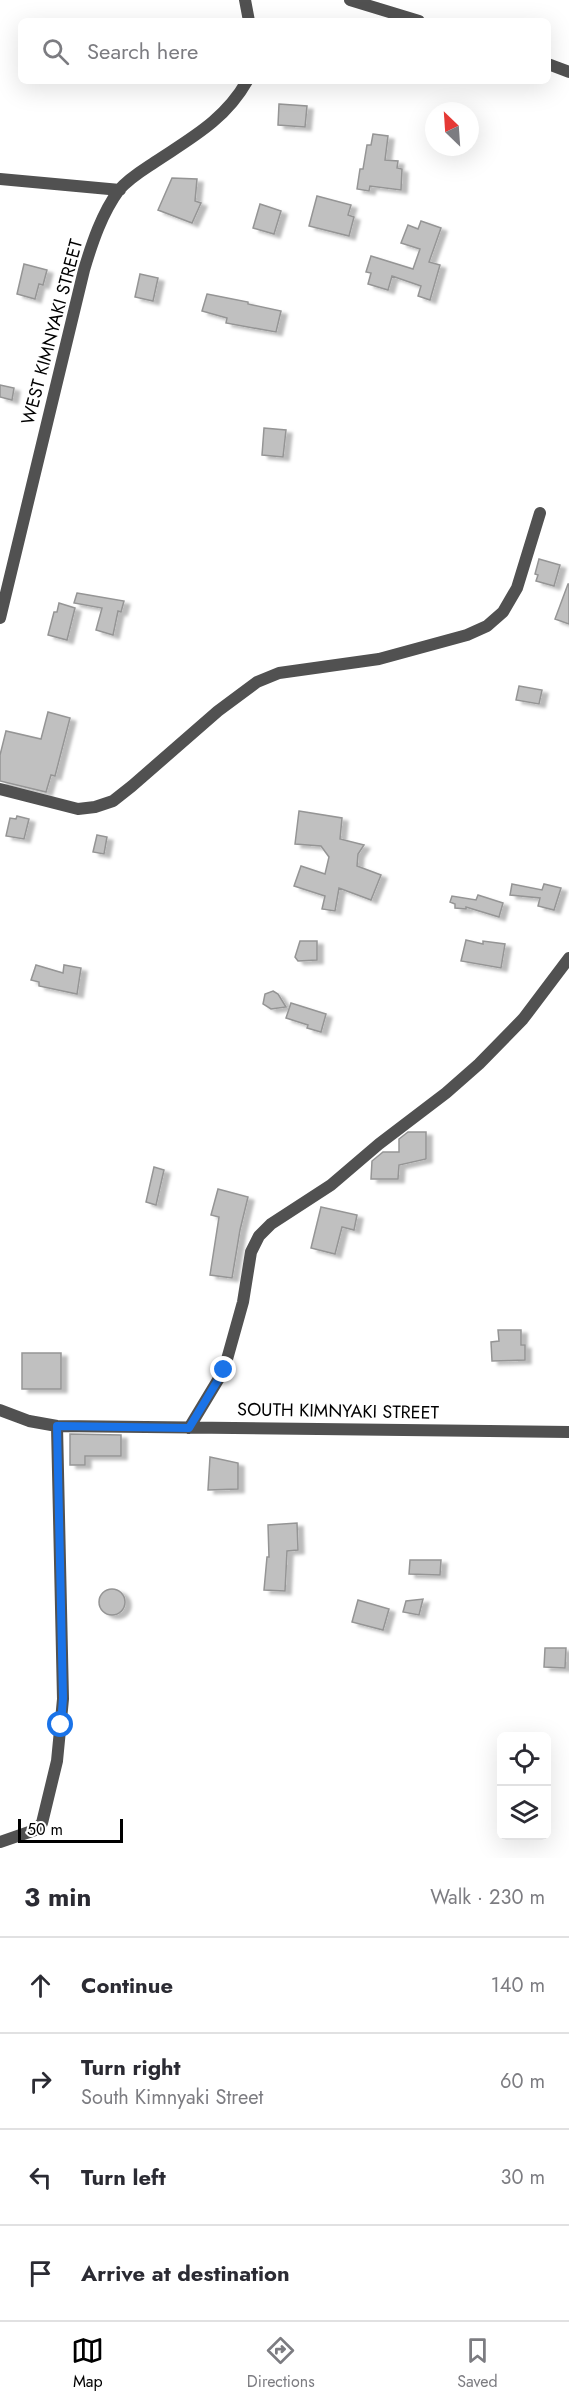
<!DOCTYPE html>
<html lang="en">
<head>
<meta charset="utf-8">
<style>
	body { margin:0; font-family:Jost,sans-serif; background:#f2f2f3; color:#2b2b33 }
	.controls { position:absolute; right:18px; bottom:18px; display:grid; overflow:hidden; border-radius:9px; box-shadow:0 6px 24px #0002 }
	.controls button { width:54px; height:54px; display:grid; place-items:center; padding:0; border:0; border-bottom:2px solid #e1e1e2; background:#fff; color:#2b2b33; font:30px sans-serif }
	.compass { position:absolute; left:425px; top:102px; width:54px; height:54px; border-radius:50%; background:#fff; box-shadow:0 6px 24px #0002; rotate:335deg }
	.scale { position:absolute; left:18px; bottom:15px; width:105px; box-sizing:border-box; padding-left:6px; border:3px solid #000; border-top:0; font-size:16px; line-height:21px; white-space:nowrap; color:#000; -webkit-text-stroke:4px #fff; paint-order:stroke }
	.stop { position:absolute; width:18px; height:18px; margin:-14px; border:4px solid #1a73e8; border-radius:50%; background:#fff }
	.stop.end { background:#1a73e8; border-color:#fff; box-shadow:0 2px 6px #0008 }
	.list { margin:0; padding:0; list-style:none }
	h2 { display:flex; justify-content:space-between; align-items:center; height:78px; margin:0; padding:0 24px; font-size:26px }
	h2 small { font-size:20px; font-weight:400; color:#7c7c81 }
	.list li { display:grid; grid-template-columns:39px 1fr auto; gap:18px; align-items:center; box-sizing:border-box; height:96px; padding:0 24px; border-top:2px solid #e1e1e2 }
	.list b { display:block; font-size:22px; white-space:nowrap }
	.list p { margin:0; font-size:20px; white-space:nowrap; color:#7c7c81 }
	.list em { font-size:20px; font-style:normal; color:#7c7c81 }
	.icon { flex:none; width:33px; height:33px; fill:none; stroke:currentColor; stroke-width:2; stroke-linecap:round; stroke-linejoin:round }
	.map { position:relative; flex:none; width:569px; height:1858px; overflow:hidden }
	.search { position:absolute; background:#fff; box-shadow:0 6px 24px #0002; left:18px; right:18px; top:18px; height:66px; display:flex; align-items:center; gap:15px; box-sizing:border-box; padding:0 21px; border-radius:9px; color:#7c7c81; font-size:22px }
	.sheet { height:462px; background:#fff }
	nav { display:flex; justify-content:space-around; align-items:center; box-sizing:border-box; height:84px; border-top:2px solid #e1e1e2; background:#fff; font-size:16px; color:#7c7c81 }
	nav a { display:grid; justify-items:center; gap:3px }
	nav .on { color:#000 }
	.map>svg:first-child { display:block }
</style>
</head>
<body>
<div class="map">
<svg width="569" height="1858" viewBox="0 0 569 1858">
	<defs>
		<filter id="shadow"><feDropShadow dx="6" dy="3.5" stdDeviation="1.5" flood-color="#0004"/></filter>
	</defs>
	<rect width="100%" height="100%" fill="#fff"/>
	<path fill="#c0c0c0" stroke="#959595" stroke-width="1.5" filter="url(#shadow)" d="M279,104l28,2 -2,21 -27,-2z
		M373,134l15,2 -3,24 13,1 -1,7 5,1 -1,21 -31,-4 -1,5 -12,-2 3,-20h3l4,-24h4z
		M172,178l25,1 -2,22 6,2 -9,20 -34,-13z
		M317,196l34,9 -3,10 6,2 -5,19 -40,-10z
		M260,204l21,7 -7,23 -21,-6z
		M421,221l20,7 -12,34 11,3 -10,35 -12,-4 3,-10 -29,-10 -4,14 -20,-6 3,-11 -5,-1 5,-16 42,13 7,-20 -19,-6 7,-18 10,4z
		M24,264l23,6 -4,15 -4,-1 -4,15 -18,-5z
		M140,274l18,4 -5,23 -18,-4z
		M207,294l41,8v2l33,7 -5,21 -50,-9 1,-5 -25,-7z
		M0,385l14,3 -2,12 -12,-3z
		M264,428l22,2 -3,27 -21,-2z
		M539,559l21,6 -6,21 -18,-5 2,-6 -3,-1z
		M568,584h1v40l-14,-5z
		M77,593l47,8 -3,11 -3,-1 -5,24 -17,-5 6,-22 -28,-5z
		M59,603l16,5 -8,32 -19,-5 6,-23h3z
		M519,686l23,4 -3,14 -23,-4z
		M48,712l22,6 -15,58 -4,-1 -5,17 -46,-11v-26l6,-24 35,8z
		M299,811l43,7 -2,21 24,6 -6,9 -1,12 24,9 -10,25 -32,-12 -4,23 -13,-2 3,-13 -31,-10 7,-20 24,8 4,-17 -8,-11 -26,-2z
		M17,816l12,3 -5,20 -18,-3 4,-18 6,1z
		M97,835l10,2 -3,17 -11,-2z
		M512,884l30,6 2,-6 17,4 -7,22 -16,-4 2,-8 -30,-3z
		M478,895l25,8 -4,14 -33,-10v2l-11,-1v-4l-5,-2 2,-6 24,4z
		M466,940l17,4v-3l22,3 -4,24 -40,-7z
		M300,941h17v19l-19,1 -3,-4z
		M36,965l27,8 1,-8 17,3 -4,26 -38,-8v-4l-8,-2z
		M273,991l5,3 8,13 -15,2 -8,-5 2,-10z
		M291,1003l35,11 -5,18 -14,-4 1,-3 -22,-7z
		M408,1132h18v27l-27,6 -1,14h-27l1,-18 11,-9h16v-13z
		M154,1167l10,3 -8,35 -10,-3z
		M218,1189l30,8 -8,33 -8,48 -22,-3 9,-58 -8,-2z
		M321,1207l36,8 -3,15 -12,-3 -7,27 -24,-6z
		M498,1330h23v15h4v15l-33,1 -1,-19 8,-1z
		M22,1353h39v36h-39z
		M70,1434l51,1v21h-36v9h-15z
		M210,1457l28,6v26l-30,1z
		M297,1523l1,27 -11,1 -2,40 -21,-1 3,-33h2l-1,-32z
		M410,1560h31l-1,15 -31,-1z
		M99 1602a13 13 0 1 1 26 0a13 13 0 1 1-26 0Z
		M423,1599l-4,16 -16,-3 3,-11z
		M358,1600l31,9 -6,21 -31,-8z
		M545,1648h21l-1,20 -21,-1z"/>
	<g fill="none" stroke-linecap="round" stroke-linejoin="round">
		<path stroke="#515151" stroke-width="12" d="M245,0l4,21
			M350,0l69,21
			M548,64l21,8
			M0,179l120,11
			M0,618l84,-348c8,-27 18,-57 35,-80 10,-12 24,-20 36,-28 36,-24 70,-42 92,-81
			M0,789l78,20 17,-2 18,-6 19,-15 86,-75 39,-29 22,-9 100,-14 88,-24 20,-9 16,-14 14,-24 23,-75
			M0,1410l29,11 28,5 512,6
			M189,1428l35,-58 19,-68 8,-50 8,-16 12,-12 60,-39 48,-41 67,-51 33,-29 44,-45 46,-61
			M0,1842l35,-12 7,-7 15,-62 6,-62 -6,-273"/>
	</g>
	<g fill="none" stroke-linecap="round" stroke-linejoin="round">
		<path stroke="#1a73e8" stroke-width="8" d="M61,1725l2,-27 -6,-272 132,2 35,-58"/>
	</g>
	<g text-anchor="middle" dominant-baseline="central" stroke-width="4.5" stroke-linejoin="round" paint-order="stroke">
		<g font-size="18" fill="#000" stroke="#fff">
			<text transform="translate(52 332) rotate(-75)">WEST KIMNYAKI STREET</text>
			<text transform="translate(338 1411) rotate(1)">SOUTH KIMNYAKI STREET</text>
		</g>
	</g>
</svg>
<div class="controls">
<button><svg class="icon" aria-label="locate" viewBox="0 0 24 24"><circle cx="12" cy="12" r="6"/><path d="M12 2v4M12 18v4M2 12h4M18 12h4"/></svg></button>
<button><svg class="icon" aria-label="layers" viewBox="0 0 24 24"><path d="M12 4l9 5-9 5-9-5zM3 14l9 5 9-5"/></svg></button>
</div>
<svg class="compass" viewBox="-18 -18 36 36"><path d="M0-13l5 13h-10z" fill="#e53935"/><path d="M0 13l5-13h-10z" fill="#7c7c81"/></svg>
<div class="scale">50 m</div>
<div class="stop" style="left:61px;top:1725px"></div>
<div class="stop end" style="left:224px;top:1370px"></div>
<div class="search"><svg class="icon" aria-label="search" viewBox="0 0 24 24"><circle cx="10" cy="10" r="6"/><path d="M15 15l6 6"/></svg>Search here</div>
</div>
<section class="sheet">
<h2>3 min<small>Walk · 230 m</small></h2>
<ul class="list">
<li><svg class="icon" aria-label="ahead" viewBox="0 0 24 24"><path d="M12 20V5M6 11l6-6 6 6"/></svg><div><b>Continue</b></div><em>140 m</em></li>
<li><svg class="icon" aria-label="right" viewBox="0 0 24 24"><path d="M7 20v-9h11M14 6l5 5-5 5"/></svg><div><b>Turn right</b><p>South Kimnyaki Street</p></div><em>60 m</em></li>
<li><svg class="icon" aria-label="left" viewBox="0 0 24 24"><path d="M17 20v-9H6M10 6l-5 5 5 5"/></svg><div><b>Turn left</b></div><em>30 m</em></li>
<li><svg class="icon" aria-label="arrive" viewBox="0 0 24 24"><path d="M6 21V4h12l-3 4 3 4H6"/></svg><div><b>Arrive at destination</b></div></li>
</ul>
</section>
<nav>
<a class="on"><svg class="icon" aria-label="map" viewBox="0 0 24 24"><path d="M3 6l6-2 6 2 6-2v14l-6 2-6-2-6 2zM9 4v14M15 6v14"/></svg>Map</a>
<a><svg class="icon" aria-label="directions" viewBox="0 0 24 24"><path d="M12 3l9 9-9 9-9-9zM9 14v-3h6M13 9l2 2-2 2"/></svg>Directions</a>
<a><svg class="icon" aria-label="saved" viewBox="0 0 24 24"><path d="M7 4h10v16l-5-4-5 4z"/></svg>Saved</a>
</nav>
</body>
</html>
